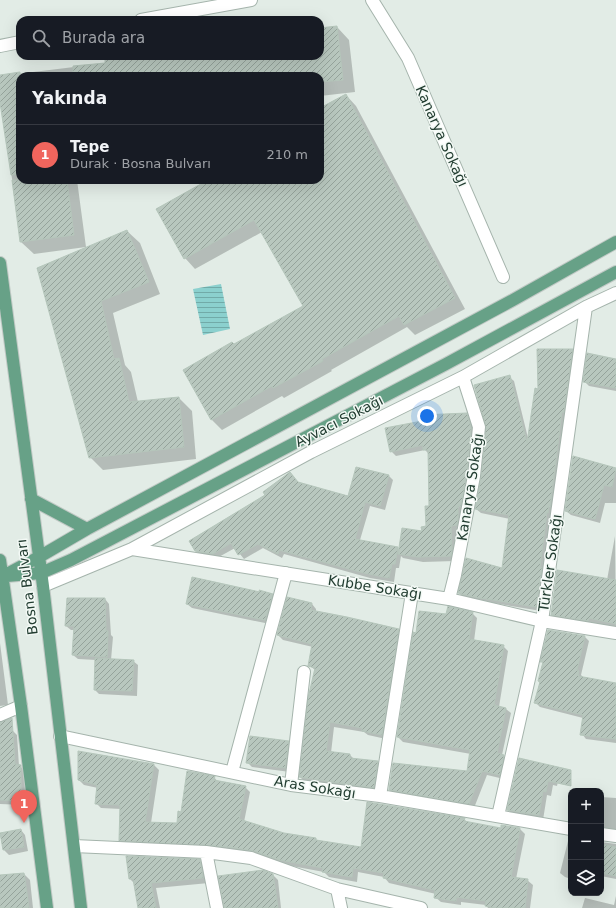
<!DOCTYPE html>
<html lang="tr">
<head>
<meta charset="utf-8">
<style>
	body { margin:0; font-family:"DejaVu Sans",sans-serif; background:#20242c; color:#f1f3f6 }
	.controls { position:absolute; right:12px; bottom:12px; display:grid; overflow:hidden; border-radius:8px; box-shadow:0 4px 16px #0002 }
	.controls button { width:36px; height:36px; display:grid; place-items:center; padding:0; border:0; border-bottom:1px solid #363941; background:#171b24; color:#f1f3f6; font:20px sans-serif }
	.you { position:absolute; left:427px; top:416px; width:14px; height:14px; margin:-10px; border:3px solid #fff; border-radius:50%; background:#1a73e8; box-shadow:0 0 0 6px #1a73e833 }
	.badge { display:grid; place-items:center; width:26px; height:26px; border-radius:50%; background:#f0655d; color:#fff; font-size:13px; font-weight:700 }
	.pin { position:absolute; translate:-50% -33px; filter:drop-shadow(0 1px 2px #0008) }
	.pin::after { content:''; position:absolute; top:21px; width:14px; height:12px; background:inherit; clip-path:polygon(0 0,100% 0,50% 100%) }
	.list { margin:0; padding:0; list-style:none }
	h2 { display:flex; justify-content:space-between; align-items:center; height:52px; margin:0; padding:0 16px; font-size:17px }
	h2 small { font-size:13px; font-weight:400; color:#9ea1a6 }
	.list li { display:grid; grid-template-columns:26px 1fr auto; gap:12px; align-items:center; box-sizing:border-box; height:60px; padding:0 16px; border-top:1px solid #363941 }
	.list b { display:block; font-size:15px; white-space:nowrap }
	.list p { margin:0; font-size:13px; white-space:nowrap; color:#9ea1a6 }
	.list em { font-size:13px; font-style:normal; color:#9ea1a6 }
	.icon { flex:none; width:22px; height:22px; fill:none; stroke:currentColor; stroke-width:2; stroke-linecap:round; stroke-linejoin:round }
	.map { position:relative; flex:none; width:616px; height:908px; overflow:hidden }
	.search { position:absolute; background:#171b24; box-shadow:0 4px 16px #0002; left:16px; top:16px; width:308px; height:44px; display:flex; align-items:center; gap:10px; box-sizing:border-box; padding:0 14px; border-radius:12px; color:#9ea1a6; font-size:15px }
	.panel { position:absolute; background:#171b24; box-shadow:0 4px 16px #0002; left:16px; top:72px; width:308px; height:112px; border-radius:12px }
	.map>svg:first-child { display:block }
</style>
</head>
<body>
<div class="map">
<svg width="616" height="908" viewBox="0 0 616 908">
	<defs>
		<pattern id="water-rules" width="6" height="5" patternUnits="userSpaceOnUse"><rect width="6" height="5" fill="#8bd0ce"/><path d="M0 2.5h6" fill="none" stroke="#71aaa8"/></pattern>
		<pattern id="building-hatch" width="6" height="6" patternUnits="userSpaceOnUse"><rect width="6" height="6" fill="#b8c7be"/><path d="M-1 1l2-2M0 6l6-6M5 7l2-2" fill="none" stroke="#95a39b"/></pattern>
	</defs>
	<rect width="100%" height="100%" fill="#e2ece6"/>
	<path fill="url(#water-rules)" d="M221,284l9,45 -27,6 -10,-46z"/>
	<path fill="#0003" d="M337,27l12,13 6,52 -35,4v-20h-300v104h57l9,67 -52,7 -13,-12 -21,-148v-18l107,-13 -1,-7h214v-27z
		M346,95l10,11 109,203 -50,26 -8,-8 -76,43 1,1 -48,27 -2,-2 -60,34 -10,-10 -28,-50 50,-25 70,-38 -42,-75 -67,37 -10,-11 25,-78h110v-71z
		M127,231l13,12 20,51 -47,19 12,52 6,7 7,30 41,-4 13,13 4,48 -93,11 -13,-13 -52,-189z
		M572,350l5,5 -36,256 -77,-13 -5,-5 44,-24 7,-50 -29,-6 -5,-4 33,-132 5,4 14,57 11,-48z
		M616,360v31l-27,-5 -5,-5z
		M466,414l5,5 5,14 -15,97h-5l1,24 -2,7 -32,1 -20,-4 -2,-2 -2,12h-3l-2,14 -24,-4 -86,-24 -2,4 -19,-10 -19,11 -9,-11 -18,10 -16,-2 -5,-5 103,-67 50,13 40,-21 4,4 -8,30 -15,-4 -10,34 37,8 2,2 24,-18 4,-5 3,-20 -1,-53 -4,-4 -29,6 -5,-5z
		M574,457l42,12v34h-11l-5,20 -29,-8 -5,-4z
		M615,536l1,91 -23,-4v2l-36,-6 -5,-5 55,-34z
		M263,594h9l5,5 -7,25 -78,-16 -5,-4z
		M105,599l4,5 2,31 2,2 -2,23 22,1 5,4 -1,31 -38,-2 -4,-4 1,-30 -18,-1 -5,-4 2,-25h-4l-5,-4z
		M312,604l4,5v3l82,18 5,5 -17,104 -18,-4 -4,-3 -30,-5 -3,26 19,2 5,5 22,2 5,5 -4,25 -73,-10 -5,-5 15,-107 -6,-5 4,-18 -30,-7 -5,-5z
		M472,613l5,5 -3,23 29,5 5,5 -9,56 7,2 5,4 -9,42 7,6 -5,18 -17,-4 -13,33 -79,-14 -5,-4 78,-18 3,-18 -68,-12 -5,-5 18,-103 31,-19z
		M584,636l5,5 -8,34 2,2 33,7v59l-30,-4 -4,-5 1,-16 -43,-11 -5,-5 9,-38 -2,-2z
		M0,643l8,62 -8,1z
		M12,730l5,5 2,31 6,4v35l-25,-1v-73z
		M288,742l5,4 -3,26 -38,-5 -5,-5z
		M520,759l40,13 -3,14 -4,-1 -2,11 -4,-1 -4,25 -30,-5 -5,-5z
		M154,765l5,5 -8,53 27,1 4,-11 32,-36 4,5 27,5 5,5 -6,30 40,12 31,5 3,2 44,8 102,-30 4,4 33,6h19l5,5 -9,45 11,1 6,5 -3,23h-42l-2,-3 -25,-3v3l-20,-3 -6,-5 1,-3 -47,-11 -5,-6 -26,-5 -1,10 -28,-5 -5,-5 -38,-7 -161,-20 -5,-5 1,-31 -20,-1 -5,-5 2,-15 -14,-3 -5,-5z
		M601,797l15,1v34l-15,2z
		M21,830l4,5 3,16 -19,4 -5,-5 -3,-16z
		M569,837h2v42l-6,-2 -5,-4z
		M601,842l15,2v35l-15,-3z
		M199,860l6,6 4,17 -53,5 4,20h-21l-4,-24 -5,-5z
		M24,874l6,6 3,28h-33v-32z
		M273,875l5,5 3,28h-56z
		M616,896v12h-34l3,-10 29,7z"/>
	<path fill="url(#building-hatch)" stroke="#b5c6bb" d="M337,26l6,54 -23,2v-6h-247v-10l32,-3v-7h215v-28z
		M20,72v102l-9,1 -11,-72v-28z
		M346,94l109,204 -51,27 -5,-9 -77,43 1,2 -50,27 -1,-2 -61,34 -28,-50 49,-28 2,2 69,-38 -49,-86 -70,39 -28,-50 52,-29h112v-72z
		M12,180h55l7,55 -54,7z
		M127,230l22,52 -48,19 13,58 5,-1 10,44 50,-5 5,50 -95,11 -52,-190z
		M537,349h36l-9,63h-2l-12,95 -1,-1 -1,7 -1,-1 -7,55 2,1 -6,39 -61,-10 -17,-4 8,-35 36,10 7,-53 -34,-6 6,-32 5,-50 -12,-42 36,-10 17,68 8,-55 3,1z
		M587,353l29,6v29l-33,-6z
		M467,413l4,15 -4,47 -6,31h-3v12l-1,7 -6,1 1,23 -1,7 -33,1 -20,-3 4,-26 20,3 -1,-4 5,-1 -1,-20h4l-1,-56h-5v-5l-33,7 -5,-24 37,-7v-6z
		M573,456l43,12 -4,19 -8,-2 -9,34 -30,-8z
		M356,467l33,8 -9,31 -15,-4 -10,37 43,8 -3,17h-3l-3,14 -25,-5 -85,-23 -1,4 -20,-10 -20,11 -7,-12 -18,11 -18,-3 -6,-10 76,-46 -2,-3 27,-20 8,10 50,14z
		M557,570l59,10v44l-27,-6 -1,3 -37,-6z
		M192,577l68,15 -1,-2 14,4 -8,26 -79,-16z
		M287,597l25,6 -1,7 36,7 52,12 -17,106 -20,-4v-3l-32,-6 -4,29 24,3v4l28,3 -4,27 -75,-11 9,-79 7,-30 -7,-2 4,-22 -35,-9z
		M67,598h38l1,33h2l-1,26 -35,-2 2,-29h-9z
		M448,606l25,6 -4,27 35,6 -10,60 12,3 -9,45 7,2 -4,20 -18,-4 -13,33 -80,-14 4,-27 74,8 3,-21 -73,-13 16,-105 3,1 3,-22 27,3z
		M548,630l37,6 -8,34 2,1 -1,5 38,7v56l-36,-4 3,-20 -49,-12 6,-21 -2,-1 5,-19h-3z
		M95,658l39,2 -2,31 -38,-1z
		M12,718l3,46 6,1v36l-21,-1v-78z
		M250,736l39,5 -4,27 -39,-5z
		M78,751l76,13 -9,58 32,1 1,-12 3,1 6,-41 28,5 -1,4 32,6 -7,33 45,14 32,5v2l45,7 6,-45 98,16 -1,3 37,7v-3l19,3 -9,49 17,2 -3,29h-29l-11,-2 1,-5 -30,-4v4l-22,-3 1,-8 -52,-12 1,-5 -31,-5 -1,9 -30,-5 1,-4 -43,-8 -26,-9 -25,-4 -110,-6 1,-36 -25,-1 2,-19 -19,-5z
		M519,758l52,12v16l-23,-5 -2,11 -3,-1 -4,24 -32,-5z
		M21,829l3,18 -21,3 -3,-17z
		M601,844l15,3v29l-15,-3z
		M126,856l74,3 3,19 -52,5 5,25h-18l-5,-29h-4z
		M263,870l10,4 5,34h-54l-6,-32z
		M24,873l5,35h-29v-33z"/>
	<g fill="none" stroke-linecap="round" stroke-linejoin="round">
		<g stroke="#a5b4ac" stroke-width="14">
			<path id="minor" d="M372,0l36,58 95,219
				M141,20l110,-20
				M0,46l20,-4
				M132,549l317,50 93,22 74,12
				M43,586l89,-37 179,-97 152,-75 123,-70 30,-14
				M449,599l6,-24 19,-99 5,-49 -16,-50
				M0,715l21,-9
				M60,736l231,49 89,11 191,33
				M232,772l54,-199
				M291,785l13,-113
				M380,796l32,-203
				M498,816l44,-195 44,-314
				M601,834l15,2
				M74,846l132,6 45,6 86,31 84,19
				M206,852l11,56
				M337,889l4,19"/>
		</g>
		<g stroke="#c1c9c5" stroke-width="14">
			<path id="major" d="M0,263l43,323 38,322
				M31,499l56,30
				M0,560l21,146 26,202
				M3,576l36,-19 48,-28 426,-229 103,-58
				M7,576l34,-3 30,-13 375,-196 170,-92"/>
		</g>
		<use href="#minor" stroke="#fff" stroke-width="12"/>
		<use href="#major" stroke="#67a187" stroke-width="12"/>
	</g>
	<g text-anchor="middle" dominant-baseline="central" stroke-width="3" stroke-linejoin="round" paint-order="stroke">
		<g font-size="14" fill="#223d31" stroke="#f3f9f5">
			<text transform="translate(442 136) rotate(66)">Kanarya Sokağı</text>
			<text transform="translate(339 421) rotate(-27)">Ayvacı Sokağı</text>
			<text transform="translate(470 487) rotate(-81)">Kanarya Sokağı</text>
			<text transform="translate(550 563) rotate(-82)">Türkler Sokağı</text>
			<text transform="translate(27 587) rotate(-97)">Bosna Bulvarı</text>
			<text transform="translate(375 587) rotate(9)">Kubbe Sokağı</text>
			<text transform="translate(315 787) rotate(9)">Aras Sokağı</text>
		</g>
	</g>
</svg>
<div class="controls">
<button>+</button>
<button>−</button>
<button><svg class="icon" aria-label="layers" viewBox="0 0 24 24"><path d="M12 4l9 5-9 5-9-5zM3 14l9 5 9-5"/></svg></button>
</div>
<div class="you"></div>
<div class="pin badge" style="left:24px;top:823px">1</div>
<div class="search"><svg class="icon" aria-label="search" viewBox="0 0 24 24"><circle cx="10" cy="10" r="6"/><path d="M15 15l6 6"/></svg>Burada ara</div>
<section class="panel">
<h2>Yakında<small></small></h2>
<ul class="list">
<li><span class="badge">1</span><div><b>Tepe</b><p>Durak · Bosna Bulvarı</p></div><em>210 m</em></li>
</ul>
</section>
</div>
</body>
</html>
